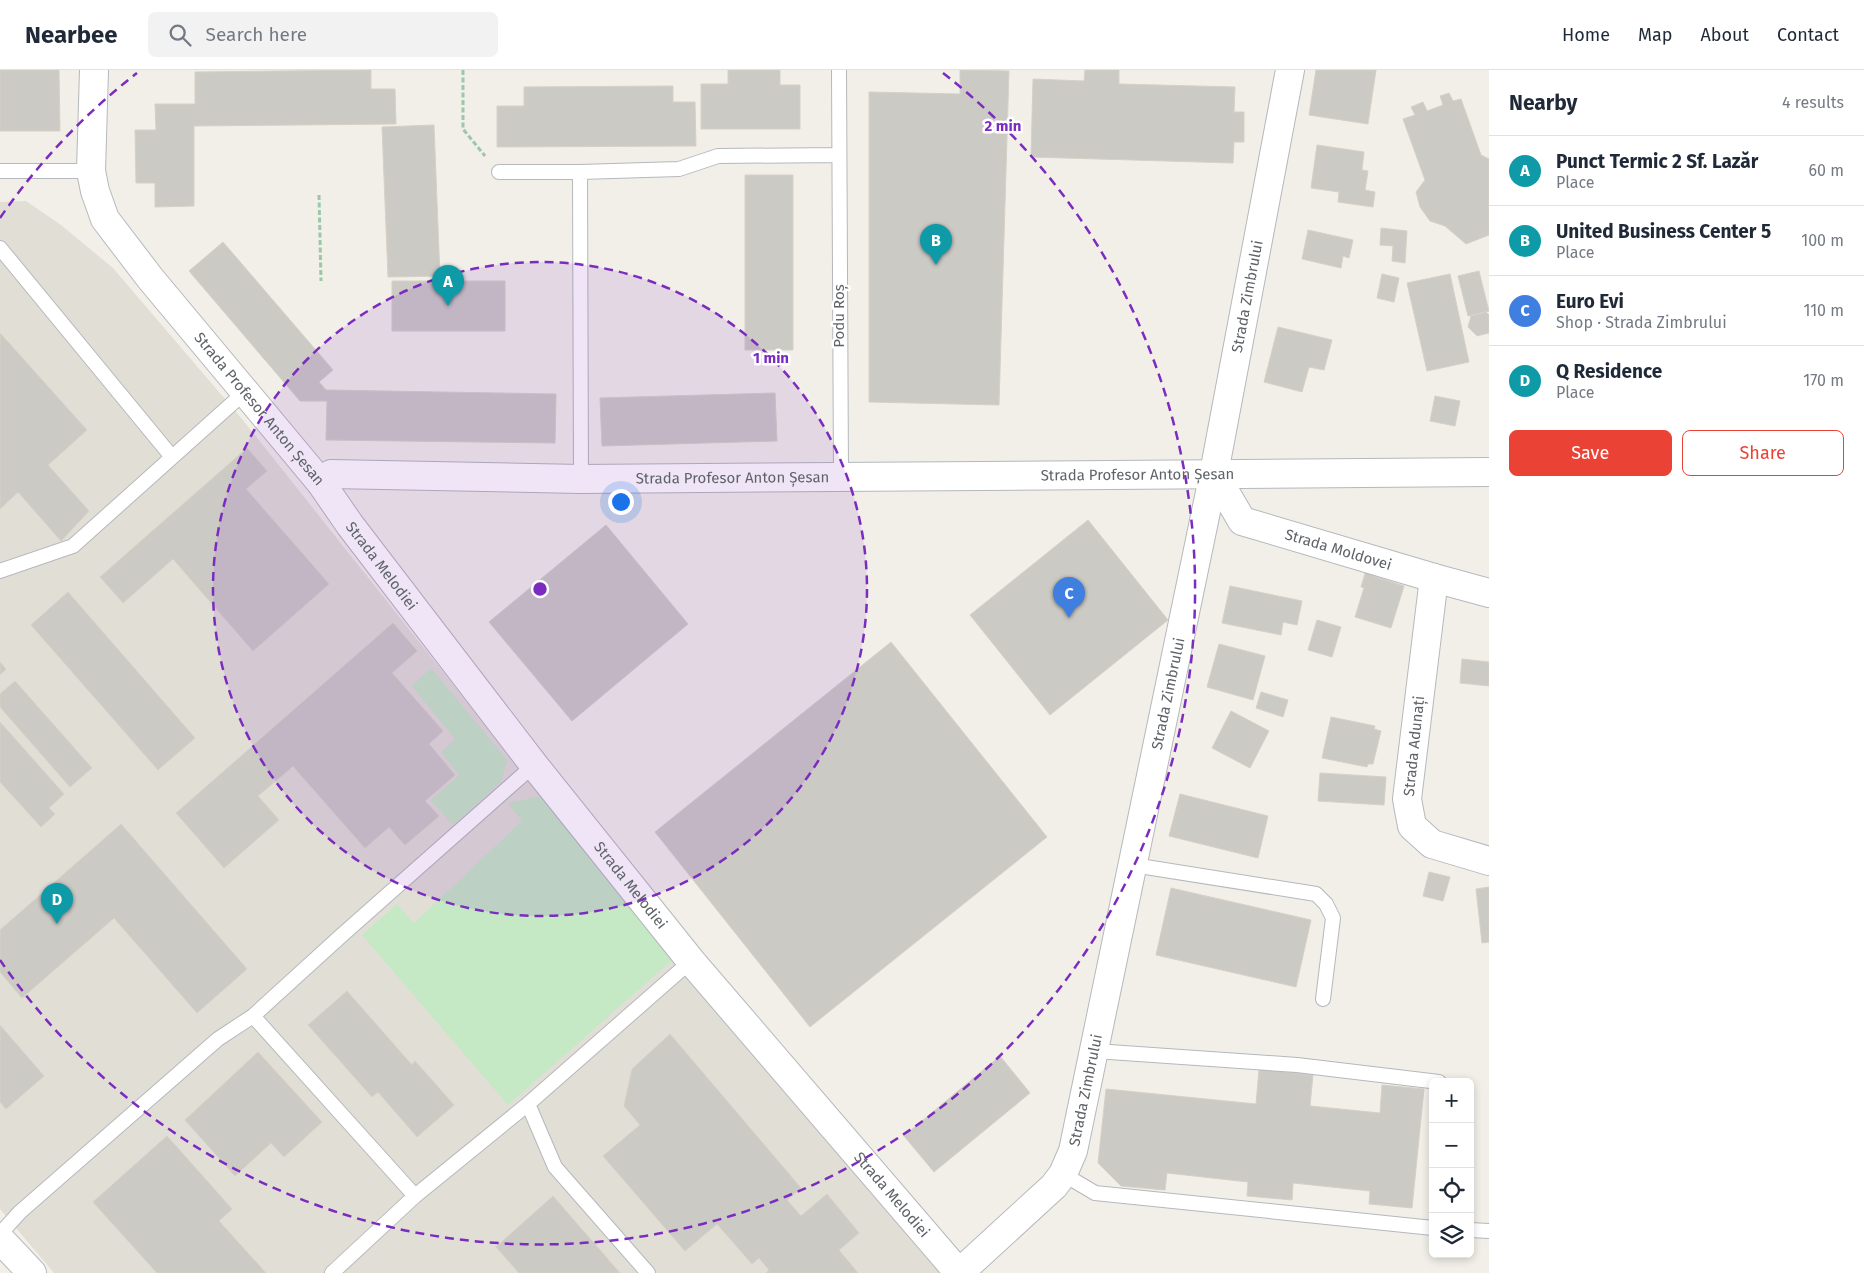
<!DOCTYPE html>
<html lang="en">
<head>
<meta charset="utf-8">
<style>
	body { margin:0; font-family:"Fira Sans",sans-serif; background:#f2f2f3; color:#1f2937 }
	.controls { position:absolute; right:15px; bottom:15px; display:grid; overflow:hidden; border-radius:8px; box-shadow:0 2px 8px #0003 }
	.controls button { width:45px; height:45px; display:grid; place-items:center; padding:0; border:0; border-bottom:1px solid #e0e1e3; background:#fff; color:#1f2937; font:25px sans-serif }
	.you { position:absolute; left:620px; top:431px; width:18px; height:18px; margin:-12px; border:4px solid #fff; border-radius:50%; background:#1a73e8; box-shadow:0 0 0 8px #1a73e833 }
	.badge { display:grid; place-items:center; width:32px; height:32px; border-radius:50%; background:#ea4335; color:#fff; font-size:16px; font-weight:700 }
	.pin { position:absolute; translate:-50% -41px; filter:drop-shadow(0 1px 2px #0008) }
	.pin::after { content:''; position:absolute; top:26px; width:18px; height:15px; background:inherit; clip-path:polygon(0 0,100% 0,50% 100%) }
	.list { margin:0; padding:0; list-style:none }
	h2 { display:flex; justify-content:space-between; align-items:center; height:65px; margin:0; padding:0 20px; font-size:21px }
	h2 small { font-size:16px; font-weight:400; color:#747a83 }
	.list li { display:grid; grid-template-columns:32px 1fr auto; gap:15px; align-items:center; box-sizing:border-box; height:70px; padding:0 20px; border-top:1px solid #e0e1e3 }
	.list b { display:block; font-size:19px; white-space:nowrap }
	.list p { margin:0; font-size:16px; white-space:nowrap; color:#747a83 }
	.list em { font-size:16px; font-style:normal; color:#747a83 }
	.actions { display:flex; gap:10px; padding:15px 20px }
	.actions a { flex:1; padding:11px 0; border:1px solid #ea4335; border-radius:8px; text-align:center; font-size:18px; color:#ea4335 }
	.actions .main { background:#ea4335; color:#fff }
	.icon { flex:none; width:28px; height:28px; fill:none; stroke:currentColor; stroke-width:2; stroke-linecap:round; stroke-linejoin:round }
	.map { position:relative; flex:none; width:1489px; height:1203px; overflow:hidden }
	header { display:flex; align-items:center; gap:30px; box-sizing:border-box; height:70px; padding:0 25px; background:#fff; border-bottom:1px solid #e0e1e3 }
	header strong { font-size:24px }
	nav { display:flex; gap:28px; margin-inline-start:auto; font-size:18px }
	.search { width:350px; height:45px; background:#f2f2f3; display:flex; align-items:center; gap:12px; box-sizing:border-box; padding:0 18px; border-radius:8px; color:#747a83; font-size:19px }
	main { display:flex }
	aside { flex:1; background:#fff }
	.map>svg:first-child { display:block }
</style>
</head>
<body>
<header>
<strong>Nearbee</strong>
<div class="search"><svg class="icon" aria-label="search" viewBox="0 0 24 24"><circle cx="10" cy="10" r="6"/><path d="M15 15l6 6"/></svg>Search here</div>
<nav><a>Home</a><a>Map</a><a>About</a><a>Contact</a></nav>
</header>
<main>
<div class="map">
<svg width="1489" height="1203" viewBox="0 0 1489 1203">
	<rect width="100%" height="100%" fill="#f1efe8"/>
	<path fill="#e1ded6" d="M26,131l35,24 52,43 129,151 430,541 44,49 224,264h-886l-54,-64v-1007z"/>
	<path fill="#c5e8c5" d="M431,598l76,92 -6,22 -48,43 -22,-25 28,-25 -18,-23 14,-13 -43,-53z
		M542,726l130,164 -164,145 -146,-170 35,-31 17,19 108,-102 -14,-18z"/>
	<path fill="#cccac5" stroke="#d6d1c6" d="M0,0h59l1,61h-60z
		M371,0v19h24l1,35 -202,2v80l-39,1v-24h-19l-1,-53h21l-1,-26h40v-32z
		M728,0h52v15h20v44h-99v-45h27z
		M960,0l49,1 -10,334 -130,-3v-310l91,2z
		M1085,0h34v14l116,3 -1,25h10v30h-10l-1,21 -202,-6 2,-78 51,2z
		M1316,0h60l-8,54 -59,-9z
		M673,16v16h22l1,44 -199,1v-41h27v-19z
		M1449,23l4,8 8,-2 20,56 8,4v76l-23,9 -21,-18 -15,-5 -10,-14 -4,-15 9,-12 -22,-61 12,-4 -4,-8 12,-5 4,9 16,-6 -3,-9z
		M434,55l6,151 -52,1 -6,-150z
		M1317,75l47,7 -2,18 6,1 -3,19 10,2 -2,15 -35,-5 1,-10 -28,-4z
		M745,105h48v175h-48z
		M1381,158l26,3 -2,32 -13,-2 1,-15 -13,-1z
		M1308,160l45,10 -4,18 -6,-2 -2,12 -39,-9z
		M223,172l110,128 -14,12 7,8 230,4 -1,49 -229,-3 1,-39h-27l-111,-130z
		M1479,201l10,40 -21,5 -10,-40z
		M1382,204l17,4 -5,24 -17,-4z
		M1450,204l19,88 -42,9 -20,-88z
		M392,211h113v50h-113z
		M1486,242l3,3v18l-12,3 -9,-9 3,-11z
		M1278,257l54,13 -8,30 -15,-3 -7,25 -38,-10z
		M0,263l87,97 -39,35 41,46 -28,30 -43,-49 -18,17z
		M775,323l2,48 -175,5 -2,-48z
		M1435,326l25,5 -5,25 -25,-5z
		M247,378l20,23 -21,18 83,95 -76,67 -80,-92 -50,44 -23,-26z
		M1088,450l80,100 -118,95 -80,-100z
		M606,455l82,99 -116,97 -83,-99z
		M1366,500l8,2 -1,4 31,10 -13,42 -36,-11 9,-29 -3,-1z
		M1230,516l72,15 -5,24 -14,-3 -2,13 -59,-12z
		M68,522l127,146 -37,32 -127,-145z
		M1317,550l24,7 -9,30 -24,-7z
		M393,553l24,28 -25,22 51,58 -14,13 26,31 -30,26 14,15 -34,29 -16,-18 -24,21 -72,-82 -35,30 21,24 -55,48 -48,-55z
		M891,572l156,195 -237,190 -155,-195z
		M1219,574l46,12 -12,44 -46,-13z
		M1462,589l27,3v24l-29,-3z
		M0,592l6,7 -6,6z
		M15,611l77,87 -22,19 -70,-80v-13z
		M1261,622l27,8 -5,17 -27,-9z
		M1231,641l38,20 -19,37 -38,-20z
		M1331,647l44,9 -1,3 7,2 -8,33h-5l-1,3 -45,-9z
		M0,652l64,72 -15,14 6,6 -14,13 -41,-45z
		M1320,703l66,4 -2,28 -66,-4z
		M1180,724l88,22 -10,42 -89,-22z
		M121,754l126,145 -50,44 -83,-95 -92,80 -22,-26v-42z
		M1429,802l21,5 -7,24 -20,-5z
		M1489,817v55l-7,1 -6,-54z
		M1171,818l140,32 -15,67 -140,-32z
		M347,921l65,74 3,-4 39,44 -37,32 -39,-45 -6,5 -64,-72z
		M0,955l44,51 -38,33 -6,-7z
		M670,964l131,154 -14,12 14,16 26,-22 32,39 -20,17 19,23h-92l3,-3 -10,-12 -7,6 -35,-40 -32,27 -82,-95 37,-31 -16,-19 8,-37z
		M258,982l64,70 -38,35 -13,-14 -36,33 -50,-56z
		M1000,986l30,37 -96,79 -30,-36z
		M1259,999l54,6 -3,31 70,7 2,-28 42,4 -12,119 -43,-4 1,-13 -77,-8 -1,17 -45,-4 1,-14 -81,-9 -2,17 -44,-4 -23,-23 8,-74 150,15z
		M167,1066l65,73 -13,12 47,52h-109l-64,-71z
		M553,1126l67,77h-101l-23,-26z"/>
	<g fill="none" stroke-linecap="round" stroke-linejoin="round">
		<g stroke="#b5b8bc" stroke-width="16">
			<path id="service" d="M839,0l2,407
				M0,101h91
				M499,102h81l99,-3 39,-13 120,-1
				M580,102l1,307
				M0,178l172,209
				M0,501l73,-25 172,-154
				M1133,795l183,29 10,10 7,14 -10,81
				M253,946l162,180
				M1095,981l202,14 142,17
				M528,1034l27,63 93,106
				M1063,1104l32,19 338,35
				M1470,1160l19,1
				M0,1164l20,-22 198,-173 35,-23 89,-81 192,-170
				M332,1203l83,-77 113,-92 163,-143"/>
		</g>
		<g stroke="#b5b8bc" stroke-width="30">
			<g id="minor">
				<path id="s1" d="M94,0l-3,101 4,20 10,28 45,59 171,205 29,42 184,240 157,196 268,312"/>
				<path id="s2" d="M1214,403l28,48 192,57 55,15"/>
				<path id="s3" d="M321,413l10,-9 250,5 908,-7"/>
				<path d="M1434,508l-27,221 5,27 20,18 57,17"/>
				<path id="s4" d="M959,1203l95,-87 9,-12 10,-23 141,-678 76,-403"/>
			</g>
		</g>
		<g stroke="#b6babf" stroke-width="30">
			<path id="secondary" d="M0,1169l32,34"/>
		</g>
		<path stroke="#9cc7a9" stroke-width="3" stroke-dasharray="5 2.5" stroke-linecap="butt" d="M463,0v59l22,27
			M319,125l2,86"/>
		<use href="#service" stroke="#fff" stroke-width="14"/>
		<use href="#minor" stroke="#fff" stroke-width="28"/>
		<use href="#secondary" stroke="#fff" stroke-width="28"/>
	</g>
	<circle cx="540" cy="519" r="327" fill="#7b2cbf" fill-opacity=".12"/>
	<g fill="none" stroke="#7b2cbf" stroke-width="2.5" stroke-dasharray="9 6">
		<circle cx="540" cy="519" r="327"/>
		<path d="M0 148A655 655 0 0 1 137 3M943 3A655 655 0 1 1 0 890"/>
	</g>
	<g text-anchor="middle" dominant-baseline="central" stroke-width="5" stroke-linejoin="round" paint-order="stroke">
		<g font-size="15" fill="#5f6368" stroke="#fff">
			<text stroke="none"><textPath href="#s4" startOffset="1041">Strada Zimbrului</textPath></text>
			<text transform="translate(839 246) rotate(-90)">Podu Roș</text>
			<text stroke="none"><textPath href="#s1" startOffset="396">Strada Profesor Anton Șesan</textPath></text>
			<text stroke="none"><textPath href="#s3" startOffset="820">Strada Profesor Anton Șesan</textPath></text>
			<text stroke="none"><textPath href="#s3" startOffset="415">Strada Profesor Anton Șesan</textPath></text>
			<text stroke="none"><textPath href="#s2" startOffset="156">Strada Moldovei</textPath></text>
			<text stroke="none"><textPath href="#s1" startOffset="595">Strada Melodiei</textPath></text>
			<text stroke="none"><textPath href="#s4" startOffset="636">Strada Zimbrului</textPath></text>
			<text transform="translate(1414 676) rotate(-84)">Strada Adunați</text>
			<text stroke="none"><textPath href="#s1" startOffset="1000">Strada Melodiei</textPath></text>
			<text stroke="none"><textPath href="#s4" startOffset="231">Strada Zimbrului</textPath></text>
			<text stroke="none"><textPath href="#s1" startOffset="1405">Strada Melodiei</textPath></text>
		</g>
	</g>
	<circle cx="540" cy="519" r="8" fill="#7b2cbf" stroke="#fff" stroke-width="2.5"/>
	<g font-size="15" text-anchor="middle" font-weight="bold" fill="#7b2cbf" stroke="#fff" stroke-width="5" stroke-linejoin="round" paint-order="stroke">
		<text x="1003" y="61">2 min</text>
		<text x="771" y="293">1 min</text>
	</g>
</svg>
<div class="controls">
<button>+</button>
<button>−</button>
<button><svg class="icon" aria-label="locate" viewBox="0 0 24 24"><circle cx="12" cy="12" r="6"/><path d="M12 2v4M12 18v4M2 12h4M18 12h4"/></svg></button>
<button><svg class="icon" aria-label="layers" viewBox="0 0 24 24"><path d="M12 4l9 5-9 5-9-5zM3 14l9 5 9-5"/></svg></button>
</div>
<div class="you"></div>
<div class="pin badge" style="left:448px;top:236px;background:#0f9aa8">A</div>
<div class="pin badge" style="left:936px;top:195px;background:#0f9aa8">B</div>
<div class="pin badge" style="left:1069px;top:548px;background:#3f7fe0">C</div>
<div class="pin badge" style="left:57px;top:854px;background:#0f9aa8">D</div>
</div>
<aside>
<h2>Nearby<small>4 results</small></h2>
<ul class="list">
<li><span class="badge" style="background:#0f9aa8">A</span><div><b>Punct Termic 2 Sf. Lazăr</b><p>Place</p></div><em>60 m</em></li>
<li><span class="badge" style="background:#0f9aa8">B</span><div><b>United Business Center 5</b><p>Place</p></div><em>100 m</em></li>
<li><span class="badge" style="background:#3f7fe0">C</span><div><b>Euro Evi</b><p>Shop · Strada Zimbrului</p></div><em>110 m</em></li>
<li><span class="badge" style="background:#0f9aa8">D</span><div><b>Q Residence</b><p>Place</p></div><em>170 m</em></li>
</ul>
<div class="actions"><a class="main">Save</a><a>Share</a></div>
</aside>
</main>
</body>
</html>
